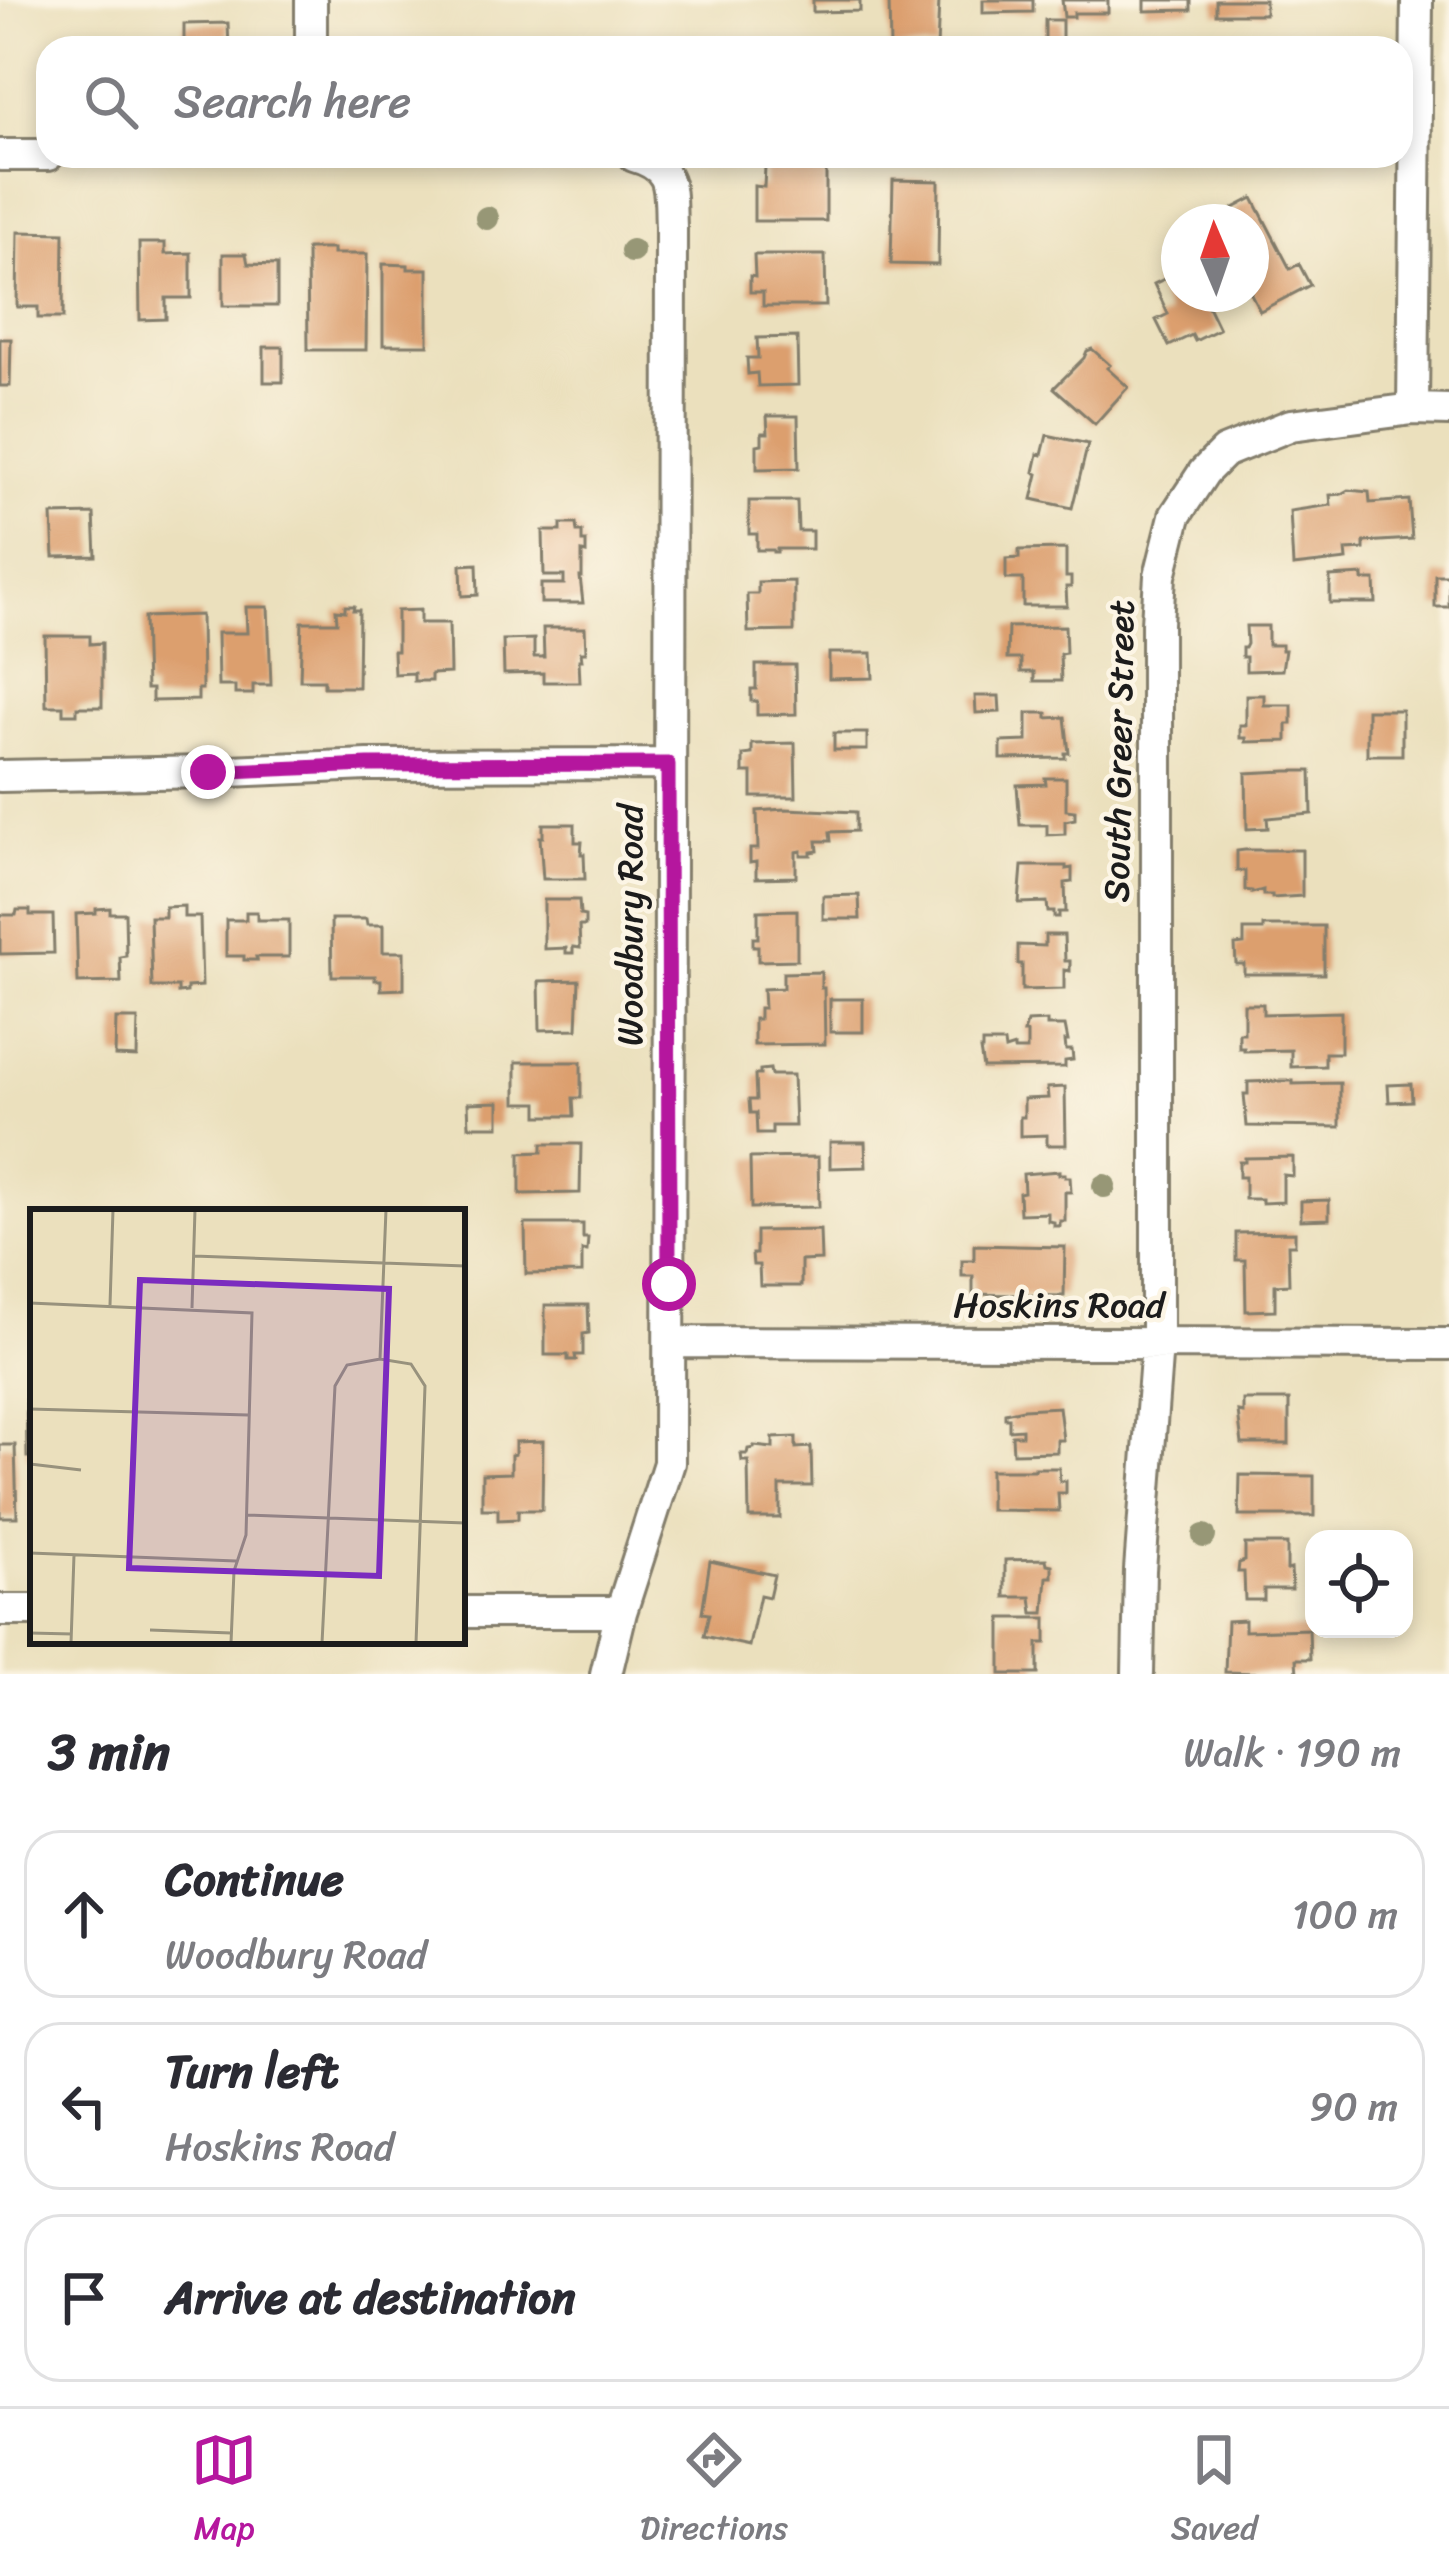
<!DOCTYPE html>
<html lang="en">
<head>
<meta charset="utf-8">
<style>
	body { margin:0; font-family:Sriracha,sans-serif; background:#f2f2f3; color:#2b2b33 }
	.controls { position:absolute; right:36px; bottom:36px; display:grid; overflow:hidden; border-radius:24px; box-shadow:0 6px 18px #0003 }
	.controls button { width:108px; height:108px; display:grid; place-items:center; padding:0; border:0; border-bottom:3px solid #e1e1e2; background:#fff; color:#2b2b33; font:60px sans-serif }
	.compass { position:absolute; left:1161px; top:204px; width:108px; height:108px; border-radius:50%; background:#fff; box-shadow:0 6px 18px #0003; rotate:358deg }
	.stop { position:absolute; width:36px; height:36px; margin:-27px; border:9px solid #b5179e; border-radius:50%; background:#fff }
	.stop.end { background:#b5179e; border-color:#fff; box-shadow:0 3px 12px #0008 }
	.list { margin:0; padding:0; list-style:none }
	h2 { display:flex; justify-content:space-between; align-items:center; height:156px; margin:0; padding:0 48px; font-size:51px }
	h2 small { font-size:39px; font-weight:400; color:#7c7c81 }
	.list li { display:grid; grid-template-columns:78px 1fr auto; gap:36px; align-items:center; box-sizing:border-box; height:168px; margin:0 24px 24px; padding:0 24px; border:3px solid #e1e1e2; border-radius:36px }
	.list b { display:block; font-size:45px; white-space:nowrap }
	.list p { margin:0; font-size:39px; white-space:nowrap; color:#7c7c81 }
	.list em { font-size:39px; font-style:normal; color:#7c7c81 }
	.icon { flex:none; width:66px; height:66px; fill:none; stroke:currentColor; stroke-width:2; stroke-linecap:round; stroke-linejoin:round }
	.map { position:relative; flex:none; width:1449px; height:1674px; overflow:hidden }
	.search { position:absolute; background:#fff; box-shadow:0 6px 18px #0003; left:36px; right:36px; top:36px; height:132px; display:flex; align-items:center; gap:30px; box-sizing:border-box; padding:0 42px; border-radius:36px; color:#7c7c81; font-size:45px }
	.sheet { height:732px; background:#fff }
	nav { display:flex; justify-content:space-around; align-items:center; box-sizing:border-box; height:168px; border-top:3px solid #e1e1e2; background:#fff; font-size:33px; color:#7c7c81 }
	nav a { display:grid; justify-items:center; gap:6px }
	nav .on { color:#b5179e }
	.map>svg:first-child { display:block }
</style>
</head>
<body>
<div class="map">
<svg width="1449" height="1674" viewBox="0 0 1449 1674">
	<rect width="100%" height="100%" fill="#fcf5e5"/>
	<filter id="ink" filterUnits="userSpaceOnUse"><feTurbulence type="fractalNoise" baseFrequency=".00833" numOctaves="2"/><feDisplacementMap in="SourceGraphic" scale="24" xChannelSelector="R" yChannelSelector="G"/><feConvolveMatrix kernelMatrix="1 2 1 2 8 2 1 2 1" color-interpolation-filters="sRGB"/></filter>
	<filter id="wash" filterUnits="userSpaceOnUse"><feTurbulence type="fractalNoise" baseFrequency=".004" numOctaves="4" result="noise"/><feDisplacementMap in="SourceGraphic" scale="48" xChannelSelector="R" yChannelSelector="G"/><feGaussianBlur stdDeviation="2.7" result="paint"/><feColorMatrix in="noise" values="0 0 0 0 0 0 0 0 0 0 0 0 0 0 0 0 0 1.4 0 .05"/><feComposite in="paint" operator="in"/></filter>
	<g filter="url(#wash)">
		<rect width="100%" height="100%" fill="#ebe0bd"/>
		<g id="blocks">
			<path fill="#dc9f6e" d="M813,0h47v11l-47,1z
				M889,0h50l-2,48h-47z
				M983,0h50v12l-50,1z
				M1062,0h46v13h-34v4h-10z
				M1145,0h46v10l-46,1z
				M1216,0h49v14h-49z
				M1045,20h17v28h-17z
				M228,23l1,25h-45v-24z
				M765,167l61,1v53h-72v-35l10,1z
				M893,180l46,1 -1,84 -47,-1z
				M1253,198l37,71 9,-5 11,21 -50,26 -9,-17v-72h-10l-7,-14z
				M18,232l46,1 -1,85h-25v-11h-21z
				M139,243h26v11l26,-1v45h-25v21l-26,1z
				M307,249h26v5h34l-1,96h-58z
				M223,254h23l2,10 29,1v41h-54z
				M754,255h71l1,51h-63v-14h-13v-16l5,1z
				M383,264l25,1v4h20v76h-45z
				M1179,272v22h23l17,35 -24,12 -3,-6 -23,11 -13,-26 12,-6 -14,-30z
				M797,337l1,48 -40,1 -1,-13 -9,1 -1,-16h11l-1,-20z
				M0,339h11l-1,47h-10z
				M264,347h19v35h-19z
				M1092,349l18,16 -3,3 21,19 -33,37 -41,-36 30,-30 3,-7z
				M767,416h31l1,52 -42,1v-24l5,-1v-11h6z
				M1047,435l41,9 -16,64 -40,-9 6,-25 -4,-2 4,-18 4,1z
				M1349,490l20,2 1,11 39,-3 3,39 -48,3v7l-18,1 1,10 -54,6 -3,-55 41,-6 -1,-10 12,-1z
				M749,501h48l1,30h14v18h-35v3h-4v-2h-16v-16h-8z
				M94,514l2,42 -42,1 -2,-42z
				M561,524h15l1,8h5v10h4v11l-4,-1v25h-2l3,26h-42v-19h23v-8h-20l-1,-45h18z
				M1066,549v28h5v10h-5l1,19h-44v-27h-17v-20l13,-1v-8z
				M477,564l1,31 -16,1 -1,-31z
				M1363,575v5h12l1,23h-46v-26z
				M1435,575h14v32h-14z
				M794,581v50l-46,1 -1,-38h11v-12z
				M345,606h9l-1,4h6l-1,77h-34v-7h-24l2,-58h35l-1,-12 9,1z
				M246,607h22l3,78h-18v9h-18v-8h-17l-1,-53h30z
				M420,610v13h29l1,50 -19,1v7h-17v-8l-20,1 -1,-23h4v-40z
				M201,615l1,74h-4v11l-46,1v-12h-6l-2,-72z
				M1065,626l1,27 -6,1 1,27h-27v-9h-13v-13h-14l1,-32z
				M1246,626h22v19h14v5h3l-3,20 -36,1v-14h-4v-9h3l2,-4z
				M543,628h42l1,24h-5l1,8h-3l1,22h-37v-9l-39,1 -1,-34 31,-1v18h10z
				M45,636h45v8l12,-1v64h-25v7h-14v-8h-17z
				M829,653h43l1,25 -44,1z
				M756,665h39l1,49 -39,1v-14h-6v-12h5z
				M1246,695h18v10h28v19h-5v17l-41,1v-4h-6v-13h6z
				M975,696h24l1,16 -24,1z
				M1367,710h35v45h-35z
				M1027,713h20v5l18,-1 4,36h-4v5l-64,1v-17l26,-1z
				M834,733h33v17h-33z
				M795,743l1,54h-44v-24h-9v-18l9,-1v-10z
				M1287,771h24l1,43 -45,4 1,10 -21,1 -1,-56z
				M1045,778h21v32l9,1v8l-10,2v13l-18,1v-10h-27l-3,-40 29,-1z
				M785,809l71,3v19l-26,1 1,9h-14l1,10 -7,1v3h-10v-4l-5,1v25l-40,1v-16l-6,1v-14h8l-1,-38z
				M543,824h32v18h7l-1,12h3l1,25h-42l-3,-42h3z
				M1245,850h57v46l-30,2v-3h-9v-5l-11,3v-2l-7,-1v-19h-8v-20z
				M1022,866h44v3l6,-1v14l-7,1 1,29h-7v5h-5v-5h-6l-1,-10 -28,1z
				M859,895l1,24h-37v-23z
				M544,900h35l1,15 5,1v10h-6l1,22 -7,-1v6h-7v-5l-22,1z
				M184,906v11h16l2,69 -15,1v5l-9,1v-6h-26l-2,-70h15v-10z
				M110,908v5h15l1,43 -6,1 1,25 -43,1 -2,-69 20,-1v-4z
				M17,910h13v5h23l1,38 -54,1v-39h16z
				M797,910v50l-39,1v-15h-5v-8h5v-27z
				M246,912h11v8h32v37h-33l1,3h-13v-4h-18v-36h20z
				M331,919h35l1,6h16v27h21v37l-23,1v-10h-6v-4h-43z
				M1263,926h61v48h-80v-10h-8l-1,-19 9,-1v-14h19z
				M1045,935h19l1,26h5v10l-6,-1v19l-42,1v-26h-4v-19l27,1z
				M821,972v16h3l1,56 -71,1v-26h5v-11h5l-1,-19 20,-1v-15z
				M579,980l-2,49 -37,1 -1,-49z
				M830,999h33v33h-33z
				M1244,1004h19v10l78,-2v41h-16v13l-34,1v-17l-47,1v-3h-5v-15h5z
				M116,1019h22l-1,38 -22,-1z
				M1047,1021v5h18l3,15h-3l1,9h6l1,10 -8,1v6l-82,1 -3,-18h2v-7h22l1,7 9,-3v3h13v-17h-3l3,-11z
				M516,1062h65v36h-8l1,18h-36v-13h-22z
				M770,1069l1,6h22l2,51h-23v8h-15l-1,-21h-6l-1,-13h7l-1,-25h5v-5z
				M1280,1081h13v3l47,-1v44l-93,-1 -3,-32h4v-12z
				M1411,1084l1,17 -23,1 -1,-17z
				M1065,1087l1,58h-19v-10l-27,1v-19h4v-18l24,-1 -1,-10z
				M499,1102v24h-30l-1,-23z
				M830,1142h35l1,25 -36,1z
				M542,1144h39l-1,49 -60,1v-41l22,-1z
				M818,1157l1,50 -68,1 -1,-50z
				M1293,1157v19l-10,-1v27l-21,1v-4h-17v-22h-6v-15h6v-4z
				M1059,1171v3h6v3h5l1,15h-6v29h-5v5h-6v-4l-6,-1v-8l-28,1 -1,-21 5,-1 -1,-18z
				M1329,1200v19l-28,1v-19z
				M525,1224h58v14h5l-1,13 -5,-1v23l-56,1z
				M820,1230l1,30 -20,1v25h-41l-1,-21h-6l-1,-11h4v-23z
				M1295,1232v13h-7l1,39 -14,1v25l-29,1 -1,-51h-9v-27z
				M974,1245l91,2 -1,49 -91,-2v-18h-11v-16h12z
				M545,1305h43l1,28 -6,1v21h-8l1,5h-8v-5h-23z
				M33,1394v63h-6l-1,-62z
				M1243,1400h46v44h-47l-4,-32 5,1z
				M1059,1407l4,33h-6v12l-44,1 -1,-18h10v-6l-13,1v-12h-4v-5l18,-4z
				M796,1437v11l15,-1 1,39h-32v32h-31l-1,-57h-6l-1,-7h6l1,-5 6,-1v-2l19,2v-10z
				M543,1441l-1,69h-24v9l-20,1v-11h-16v-35l29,-1v-18l4,-1v-12z
				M0,1445h15l2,72h-17z
				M1035,1468h24l1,13h6v12h-8l1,18 -69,-1v-40h45z
				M1240,1475l74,1v40h-75z
				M1245,1544h42v26l4,-1 1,20h-28v11h-19l-1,-28h-6l1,-9 6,-2z
				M1046,1559l1,5 5,1v12h-5l-3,36h-11l-2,-16h-26v-37z
				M710,1561l64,14 -5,22 -9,-2 -11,51 -45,-10 5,-22 -7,-1z
				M1001,1618h45v25h-8v31h-37z
				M1245,1620v11l64,-2 1,30h-14l1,15 -72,-2 2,-51z"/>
		</g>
	</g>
	<g filter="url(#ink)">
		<use href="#blocks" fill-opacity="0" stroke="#847e6c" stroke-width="3"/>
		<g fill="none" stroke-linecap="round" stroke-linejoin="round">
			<g stroke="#847e6c" stroke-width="36">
				<path id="minor" d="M311,0v48
					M0,155h48
					M1413,409l4,-409
					M0,776l208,-4 160,-7 300,-1
					M670,1342l779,2
					M0,1610h33
					M462,1612h159
					M606,1674l15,-62 48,-149 2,-1236c-2,-37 5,-59 -37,-71
					M1138,1674l2,-104 17,-226v-721l3,-47 15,-60 29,-44 20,-20 67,-27 122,-16 36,1"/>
			</g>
			<use href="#minor" stroke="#fff" stroke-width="30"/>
		</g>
		<g fill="#979776">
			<circle cx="487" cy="218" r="12"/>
			<circle cx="632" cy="251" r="12"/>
			<circle cx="1104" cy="1186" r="12"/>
			<circle cx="1204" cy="1536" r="12"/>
		</g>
	</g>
	<g fill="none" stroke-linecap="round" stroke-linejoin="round" filter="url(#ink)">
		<path stroke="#b5179e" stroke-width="15" d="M208,772l160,-7 300,-1 1,520"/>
	</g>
	<g text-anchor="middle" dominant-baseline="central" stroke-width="9" stroke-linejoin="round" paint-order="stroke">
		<g font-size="36" fill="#1c1c1c" stroke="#fcf5e5">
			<text transform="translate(1119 751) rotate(-89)">South Greer Street</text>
			<text transform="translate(630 925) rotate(-90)">Woodbury Road</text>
			<text x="1059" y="1305">Hoskins Road</text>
		</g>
	</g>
	<g transform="translate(30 1209)">
		<rect width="435" height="435" fill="#ebe0bd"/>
		<path fill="none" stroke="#98927d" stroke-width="3" d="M164,47l271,10M0,94l222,10 -6,222 -12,36 -3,72M80,96l3,-95M162,99l3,-98M350,150l6,-149M0,200l218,6M0,255l51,6M217,306l218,8M0,344l206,8M120,421l81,3M0,424l42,1M41,434l3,-88M292,434l13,-257 12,-21 33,-6 31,5 14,22 -9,257"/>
		<path fill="#7b2cbf" fill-opacity="0.15" stroke="#7b2cbf" stroke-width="6" d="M110,71l249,9 -10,287 -250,-8z"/>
		<rect width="435" height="435" fill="none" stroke="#1c1c1c" stroke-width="6"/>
	</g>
</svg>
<div class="controls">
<button><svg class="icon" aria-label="locate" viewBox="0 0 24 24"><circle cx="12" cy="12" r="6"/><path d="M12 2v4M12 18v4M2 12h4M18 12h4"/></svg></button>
</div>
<svg class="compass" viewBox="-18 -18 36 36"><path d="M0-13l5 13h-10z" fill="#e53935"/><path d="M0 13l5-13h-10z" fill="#7c7c81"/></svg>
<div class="stop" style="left:669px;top:1284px"></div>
<div class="stop end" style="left:208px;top:772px"></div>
<div class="search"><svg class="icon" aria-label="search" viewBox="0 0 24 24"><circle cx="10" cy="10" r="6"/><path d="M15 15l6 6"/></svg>Search here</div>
</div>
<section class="sheet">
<h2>3 min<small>Walk · 190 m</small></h2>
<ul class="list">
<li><svg class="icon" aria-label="ahead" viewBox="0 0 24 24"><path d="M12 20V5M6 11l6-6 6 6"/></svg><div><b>Continue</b><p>Woodbury Road</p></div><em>100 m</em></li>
<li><svg class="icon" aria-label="left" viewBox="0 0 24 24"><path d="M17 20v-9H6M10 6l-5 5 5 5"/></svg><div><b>Turn left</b><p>Hoskins Road</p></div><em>90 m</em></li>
<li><svg class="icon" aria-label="arrive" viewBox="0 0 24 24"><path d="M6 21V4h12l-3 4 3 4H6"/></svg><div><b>Arrive at destination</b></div></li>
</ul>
</section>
<nav>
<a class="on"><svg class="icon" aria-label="map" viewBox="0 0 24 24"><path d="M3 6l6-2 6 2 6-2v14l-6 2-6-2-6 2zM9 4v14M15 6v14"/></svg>Map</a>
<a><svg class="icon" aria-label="directions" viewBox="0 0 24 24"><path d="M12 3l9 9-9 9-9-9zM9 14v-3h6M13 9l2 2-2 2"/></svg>Directions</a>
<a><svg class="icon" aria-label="saved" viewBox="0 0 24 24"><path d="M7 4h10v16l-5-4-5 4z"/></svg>Saved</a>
</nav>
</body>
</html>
